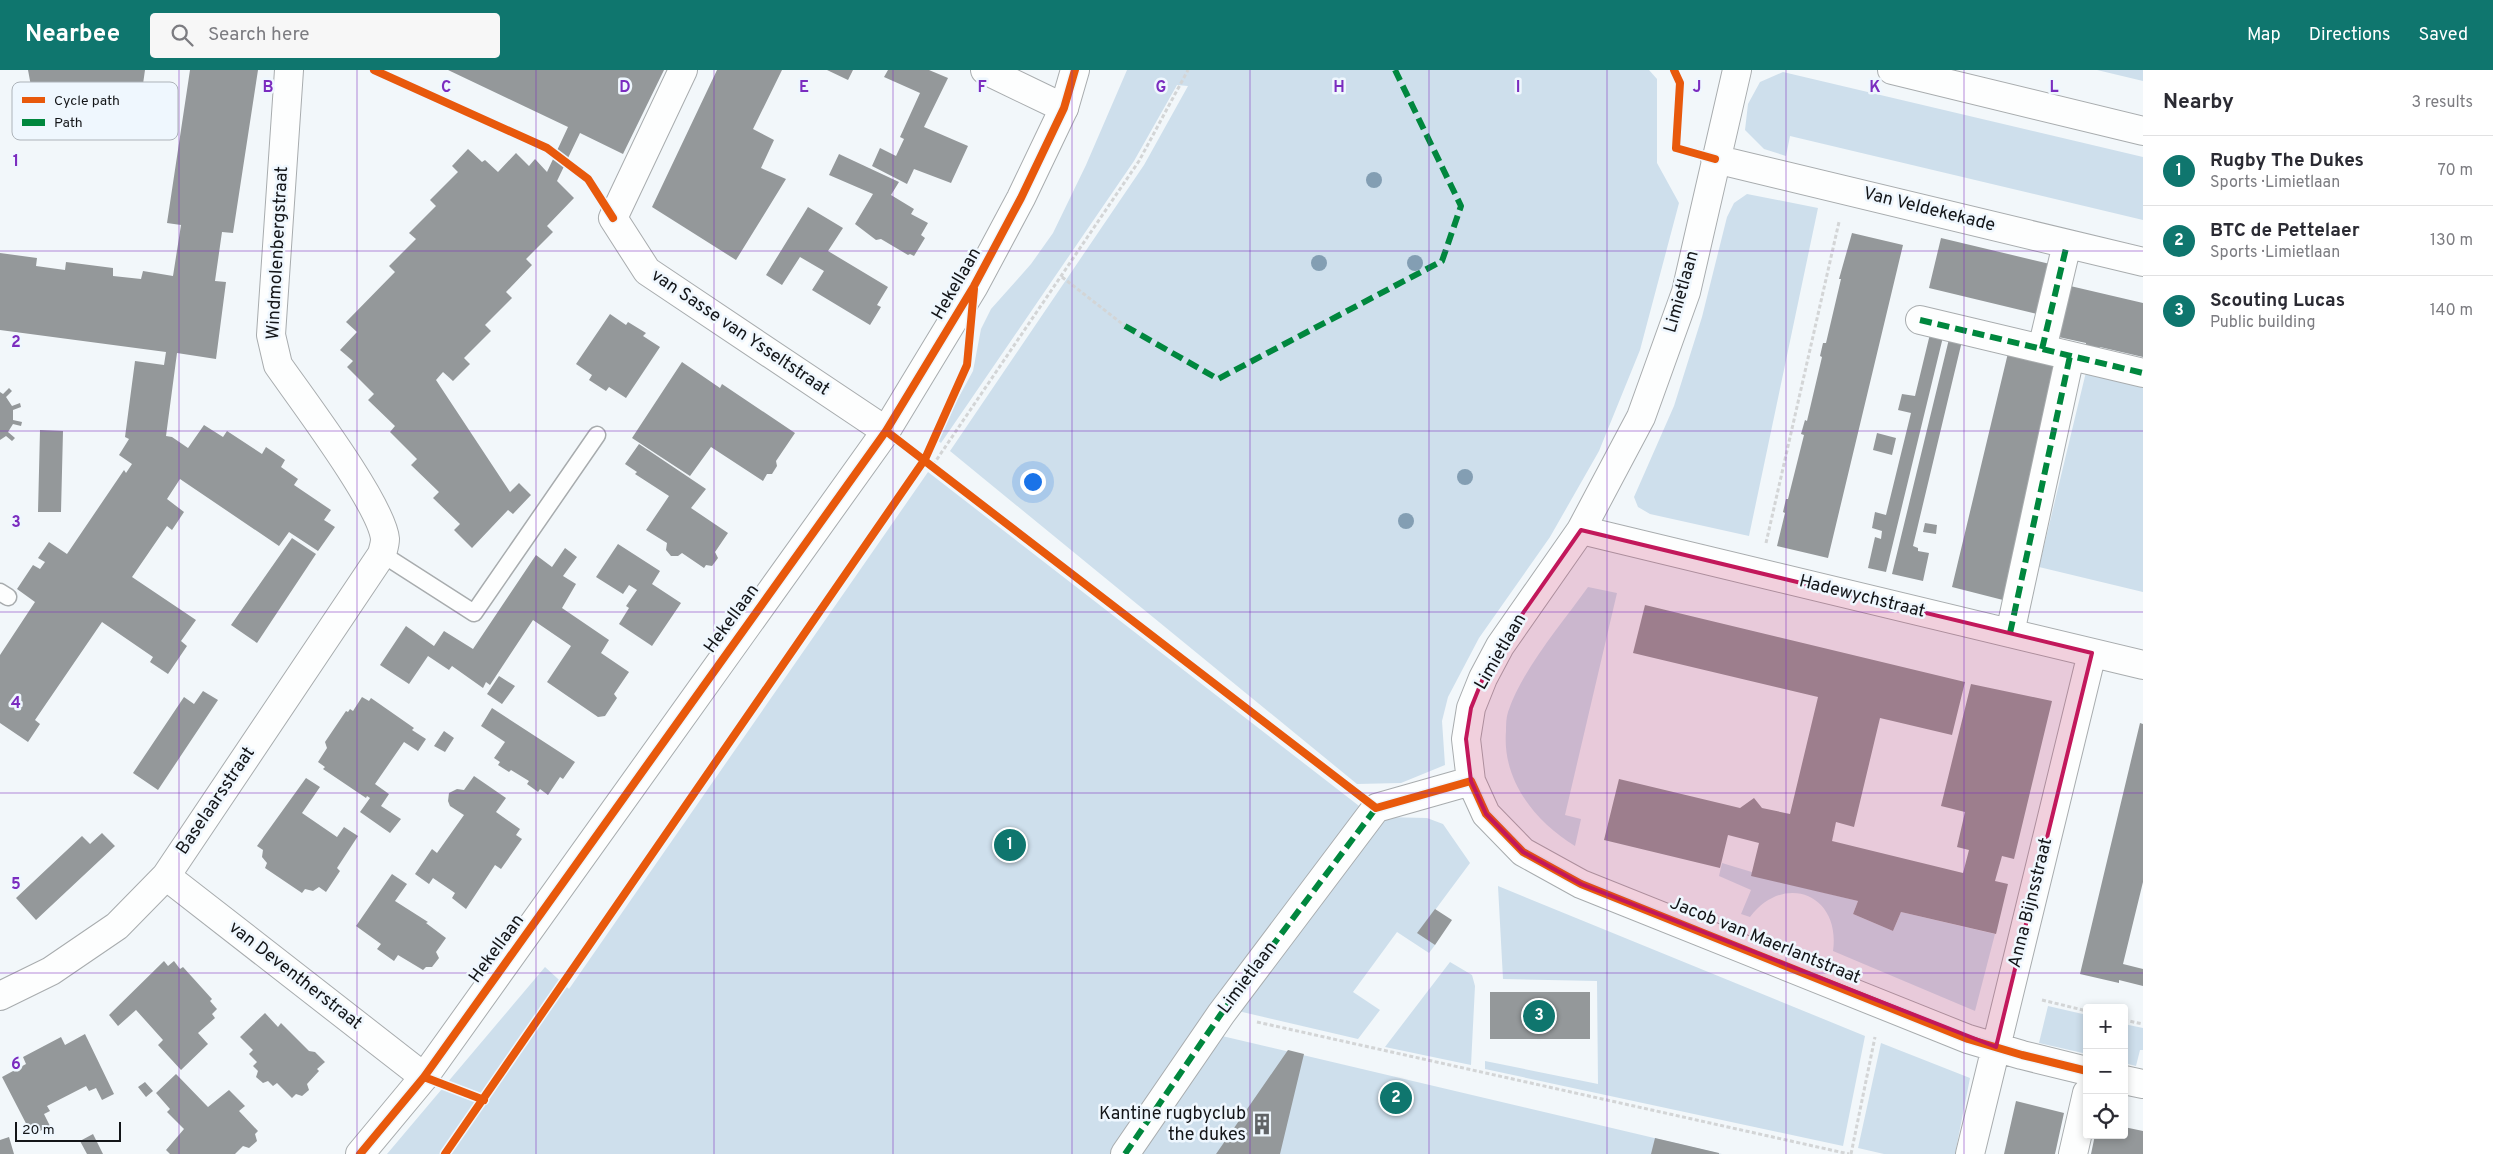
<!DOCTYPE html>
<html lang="en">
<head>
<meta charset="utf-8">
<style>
	body { margin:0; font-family:Overpass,sans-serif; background:#f7f7f7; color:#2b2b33 }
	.controls { position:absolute; right:15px; bottom:15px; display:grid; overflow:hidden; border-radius:5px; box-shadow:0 2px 8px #0003 }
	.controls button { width:45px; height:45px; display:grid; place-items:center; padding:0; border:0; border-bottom:1px solid #e1e1e2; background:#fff; color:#2b2b33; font:25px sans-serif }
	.scale { position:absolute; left:15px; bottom:12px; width:106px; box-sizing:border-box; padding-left:5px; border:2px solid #131518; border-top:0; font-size:14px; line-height:18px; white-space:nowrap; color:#131518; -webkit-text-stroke:4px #eff7fe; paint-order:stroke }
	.you { position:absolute; left:1032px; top:411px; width:18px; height:18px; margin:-12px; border:4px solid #fff; border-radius:50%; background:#1a73e8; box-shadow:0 0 0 8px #1a73e833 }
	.badge { display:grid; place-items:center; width:32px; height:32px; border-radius:50%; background:#0f766e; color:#fff; font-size:16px; font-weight:700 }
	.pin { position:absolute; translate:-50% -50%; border:2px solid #fff; box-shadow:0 1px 5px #0006 }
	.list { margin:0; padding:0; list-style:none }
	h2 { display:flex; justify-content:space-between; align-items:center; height:65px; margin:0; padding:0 20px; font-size:21px }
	h2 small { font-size:16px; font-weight:400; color:#7c7c81 }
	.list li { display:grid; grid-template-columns:32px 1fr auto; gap:15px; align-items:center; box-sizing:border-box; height:70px; padding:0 20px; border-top:1px solid #e1e1e2 }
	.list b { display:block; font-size:19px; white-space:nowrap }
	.list p { margin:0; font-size:16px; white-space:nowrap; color:#7c7c81 }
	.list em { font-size:16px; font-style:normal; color:#7c7c81 }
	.icon { flex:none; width:28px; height:28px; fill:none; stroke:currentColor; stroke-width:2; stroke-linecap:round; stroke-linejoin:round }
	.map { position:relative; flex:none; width:2143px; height:1084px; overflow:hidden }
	header { display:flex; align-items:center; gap:30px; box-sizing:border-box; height:70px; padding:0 25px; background:#0f766e; color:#fff }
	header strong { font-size:24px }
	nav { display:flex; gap:28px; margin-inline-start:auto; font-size:18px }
	.search { width:350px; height:45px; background:#f7f7f7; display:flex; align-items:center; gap:12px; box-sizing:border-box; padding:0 18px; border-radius:5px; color:#7c7c81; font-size:19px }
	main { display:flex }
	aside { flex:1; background:#fff }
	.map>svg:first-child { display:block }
</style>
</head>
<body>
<header>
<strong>Nearbee</strong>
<div class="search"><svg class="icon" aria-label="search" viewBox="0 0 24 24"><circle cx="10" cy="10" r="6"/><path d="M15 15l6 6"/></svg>Search here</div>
<nav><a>Map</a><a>Directions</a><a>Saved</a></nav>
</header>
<main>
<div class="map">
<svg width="2143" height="1084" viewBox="0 0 2143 1084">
	<rect width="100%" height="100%" fill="#f2f7fa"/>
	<path fill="#cedfec" d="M1127,0h522l8,9v84l22,40 -39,147 -41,101 -49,86 -71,101 -31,59 -6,24 3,44 -44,18 -44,1 -407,-333 194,-286 44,-79 -11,-1 -43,76 -193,282 -5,-4 37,-68 8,-42 10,-20 40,-45 22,-31 33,-68z
		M2097,0h46v11z
		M1783,2l360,85v63l-353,-84 -4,20 -22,-7 -19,-19 3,-26 12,-22z
		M1747,124l71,14 -69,328 -99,-22 -12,-7 -4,-10 40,-91 28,-89 25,-100 7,-14z
		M2086,302l57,14v206l-104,-25z
		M928,402l435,337 -158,223 517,122h-1335l158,-187 24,22z
		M1588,517l29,6 -52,222 16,4 -6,27c-40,-25 -73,-65 -69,-115 0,-6 0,-13 2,-19 15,-44 53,-87 80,-125z
		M1382,747l45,1 16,6 27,39 -52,70 17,12 -6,8 -32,-21 -44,60 27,18 -22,29 -120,-28z
		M1722,793l83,25 53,13 -5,13 40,17 8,-19 94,22 -20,77 -142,-60c8,-57 -49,-79 -83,-34l-9,-3 10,-24 -32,-14z
		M1498,816l367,150 -22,110 -358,-77v-8l113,23 -1,-103 -94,-2z
		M1450,892l22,13 3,11 -4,79 -86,-18z
		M2048,936l39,9v39l-48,-11z
		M2124,954l19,4v22h-3l-4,16 -12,-3z
		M1881,973l89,35 -15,76h-71l-26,-6z"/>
	<path fill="#94989a" d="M28,0h117l-5,35 -109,-19z
		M190,0h68l-25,163 -11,-1 -7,49 11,1 -10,77 -39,-6 -11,83 6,1 16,11 16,-23 19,12 4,-6 35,23 4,-7 19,13 -4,7 17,12 -4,6 37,25 -7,10 11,7 -17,24 -29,-19 -10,14 -99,-67 -13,20 17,13 -12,18 -5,-4 -35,51 64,43 -15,21 6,5 -19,28 -18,-12 3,-5 -51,-35 -67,98 5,4 -12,18 -28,-19v-68l35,-53 -18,-13 16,-24 7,4 5,-7 -7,-4 11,-16 18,12 57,-84 2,3 6,-9 -13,-9 10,-16 -4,-2 10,-76 29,4 2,-13 -166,-22v-77l37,5 -1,8 29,4 1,-8 47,6v8l28,3 2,-8 30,5 8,-51 -14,-2z
		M448,0h216l-41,84 -43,-21 -23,48 17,17 -27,28 6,6 -27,27 6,6 -26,27 6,6 -27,27 6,6 -27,27 6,6 -17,17 -10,-9 -7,8 74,112 9,-9 12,12 -18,19 -5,-4 -36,38 -18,-18 6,-6 -27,-26 6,-6 -28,-27 6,-6 -27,-27 5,-6 -27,-26 6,-6 -27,-27 6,-6 -13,-11 17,-18 -11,-10 49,-50 -6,-6 27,-27 -7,-6 27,-27 -6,-6 28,-28 -6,-6 16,-17 14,13 3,-2 13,12 18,-19 13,13 6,-7 12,13 21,-45z
		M717,0h65l-29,59 21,11 -13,28 25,11 -50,81 -84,-53z
		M827,0h26l-5,10z
		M888,0h41l19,8 -24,49 44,19 -17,37 -37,-14 -7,15 -35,-18 8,-18 16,8 8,-17 -4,-2 20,-44 -36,-16z
		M839,84l60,28 -8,13 23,14 -3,5 17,9 -7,12 4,3 -11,18 -4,-2 -2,1 -27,-16 -5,1 -21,-16 18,-30 -44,-19z
		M808,137l35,21 -15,23 60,36 -11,18 4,2 -11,18 -58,-35 12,-19 -24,-14 -18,28 -16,-10z
		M1852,163l51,12 -75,313 -51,-12 8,-33 -2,-1 3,-13h2l16,-64 -3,-1 4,-14 2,1 15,-64 -2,-1 3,-13h3l15,-64h-2z
		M1941,168l109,26 -13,50 -108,-26z
		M2066,215l77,18v54l-43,-10 -1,2 -13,-3v-3l-32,-7z
		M610,244l16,11 2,-3 18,11 -3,3 17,11 -34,51 -17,-11 -3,4 -17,-11 3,-5 -16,-11z
		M1930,264l13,3 -57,235 -18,-4 7,-31 6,2 1,-8 -10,-3 3,-16 11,3 25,-102 -13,-3 4,-16 13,2z
		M1949,269l13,2 -49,205 5,2v3l11,2 -6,28 -31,-7z
		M2008,283l51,12 -56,235 -51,-13z
		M682,292l38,26 2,-4 73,49 -19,28 1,5 -5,8h-5l-4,7 -52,-34 -21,29 -58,-38z
		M9,318l3,3 -6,6 6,9 8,-3 1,4 -8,3v10l9,2 -1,4 -8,-2 -5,8 7,6 -3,3 -6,-5 -6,4v-48l3,2z
		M40,360l23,1 -2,81h-23z
		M1877,363l19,5 -4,17 -19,-5z
		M639,374l67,45 -15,19 37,25 -13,19 3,6 -6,8 -6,-1 -2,3 -22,-15 -4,3h-7l-5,-6 1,-7 -21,-13 23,-34 -34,-22 2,-2 -12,-8z
		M1925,453l12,2 -1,9 -13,-2z
		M292,468l24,16 -59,89 -26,-18z
		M618,474l42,27 -8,13 29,19 -29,43 -33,-22 10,-16 -3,-2 11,-16 -8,-5 -6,9 -27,-17z
		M565,478l12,9 -14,19 13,8 -14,24 47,32 -8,13 28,19 -15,22 3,4 -12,18 -7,1 -51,-35 24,-36 -38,-26 -43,65 -4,-3 -3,6 -31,-22 -3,4 -21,-14 -19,28 -29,-19 26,-39 28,20 10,-15 29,18 63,-94 16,12z
		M1645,535l320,77 -13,53 -72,-17 -26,109 -18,-5 -4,19 131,32 6,-23 -12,-3 8,-35 -24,-6 30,-122 81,17 -38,158 -12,-3 -7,25 13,3 -12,50 -95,-22 -8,19 -40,-17 5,-13 -107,-25 8,-33 -31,-8 -8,33 -116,-28 15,-61 121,29 14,-10 8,10 28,6 28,-117 -185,-44z
		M499,606l16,10 -13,18 -15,-10z
		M203,621l15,9 -60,90 -25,-17 51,-76 10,7z
		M362,627l7,4 2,-3 43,30 -2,2 14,9 -8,12 -14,-9 -29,42 14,10 -8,12 20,13 -11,14 -30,-21 10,-14 -3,-2 -1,2 -43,-29 2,-2 -7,-5 9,-14 -2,-6 21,-31 2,1 2,-3 3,2z
		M492,638l83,54 -12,17 -3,-2 -12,18 -8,-6 -2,3 -11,-8 2,-3 -18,-11 -2,2 -11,-7 2,-3 -6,-4 11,-16 -24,-16z
		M2140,653l3,1v158l-20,82 20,5v17l-24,-6v3l-39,-9z
		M444,661l10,7 -9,14 -11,-6z
		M474,706l32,22 -10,14 24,17 -4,6 6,4 -21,30 -6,-4 -29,44 -14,-11 3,-5 -22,-15 -4,6 -14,-10 17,-25 5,4 27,-38 -14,-9 -2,-5 1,-8 8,-4 7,1z
		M306,708l14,9 -18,26 35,24 7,-10 14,9 -21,32 3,3 -14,21 -7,-5 -6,4 -8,-2 -3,4 -37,-25 2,-5 -5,-6 1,-7 -6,-4z
		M102,763l13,13 -79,74 -20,-22 66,-62 8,8z
		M392,804l15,10 -12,17 33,21 -2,1 20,15 -10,14 3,6 -7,9h-6l-3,3 -25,-15 -4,6 -17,-12 4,-5 -25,-18z
		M1435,839l17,11 -17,25 -18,-12z
		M164,891l4,5 6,-5 6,8 3,-2 29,32 -2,2 7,8 -5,5 3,4 -17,15 10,11 -27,26 -23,-25 5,-5 -27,-30 -18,16 -9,-11z
		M1490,922h100v47h-100z
		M265,943l13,14 3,-4 28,28 6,1 10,10 -8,7 2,2 -12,13 2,6 -7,6 -6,-2 -4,4 -15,-15 -4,3 -5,-5 -5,2 -7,-6 2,-6 -5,-5 4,-4 -8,-8 4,-4 -13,-13z
		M85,964l29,60 -12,6 -6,-12 -7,3 -3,-5 -39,20 3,5 -6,3 6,12 -18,9 -30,-58 24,-13 -3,-7 38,-20 4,8z
		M1288,980l16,4 -24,100h-64z
		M176,1004l32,33 21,-17 16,16 -6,5 19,20 -3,3 2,7 -8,7 -6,-2 -8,8h-65l-4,-4 18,-21 -17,-17 3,-3 -14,-16z
		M145,1012l8,9 -7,6 -8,-10z
		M2016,1031l48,12 -9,41h-51z
		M2124,1057l19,4v23h-52l4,-19h29z
		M93,1064l10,20h-16l-7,-13z
		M9,1067l5,17h-14v-14z
		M1655,1068l64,15v1h-68z"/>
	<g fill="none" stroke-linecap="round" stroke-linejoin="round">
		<g stroke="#a8acae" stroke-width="19">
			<path id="lane" d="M382,484l92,59 123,-178
				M0,522l8,5"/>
		</g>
		<g stroke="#a8acae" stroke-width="30">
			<path id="street" d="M683,0l-70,148 34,53 239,160
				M985,0l79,38
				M1737,0l-51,222 -45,125 -60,113 -81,116 -17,32 -12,30 -5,31 5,42 15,33 37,38 58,32 387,155 54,16 65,16
				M1715,89l428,103
				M1920,250l223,53
				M2042,279l25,-105
				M1581,460l562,135
				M2010,563l60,-277
				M166,806l258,201
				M0,926l51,-25 66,-45 49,-50 216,-322c1,-4 3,-10 3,-15 -3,-34 -84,-141 -107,-174l-7,-30 18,-265
				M2124,1010l19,4
				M1125,1084l96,-140 155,-206 95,-27
				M1970,1084l122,-501
				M2073,1084l14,-61"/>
		</g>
		<g stroke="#a8acae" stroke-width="30">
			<path id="secondary" d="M1892,0l251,61
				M360,1084l64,-77 462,-646 88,-145 47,-88 43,-90 11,-38"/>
		</g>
		<path stroke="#d3d5d6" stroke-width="3" stroke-dasharray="4 2.5" stroke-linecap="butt" d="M1062,207l63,49
			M933,395l206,-304 49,-91
			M1766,473l73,-321
			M2042,930l45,11
			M2124,950l19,4
			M1257,952l592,132
			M1851,1084l24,-117"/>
		<use href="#lane" stroke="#fdfefe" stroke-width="16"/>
		<use href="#street" stroke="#fdfefe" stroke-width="28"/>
		<use href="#secondary" stroke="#fdfefe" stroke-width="28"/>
		<path stroke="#00873e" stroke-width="6" stroke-dasharray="12 6" stroke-linecap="butt" d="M1920,250l223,53
			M1125,256l93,53 224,-118 19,-55 -66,-136
			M2042,279l25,-105
			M2010,563l60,-277
			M1125,1084l96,-140 155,-206 4,-2"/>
		<g stroke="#eff7fe" stroke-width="11">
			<path id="cycleway" d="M374,0l173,78 41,31 25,39
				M1674,0l6,13 -4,65 39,11
				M886,361l490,377 95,-27 15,33 37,38 58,32 387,155 54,16 65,16
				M424,1007l60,23
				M360,1084l64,-77 462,-646 88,-145 47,-88 43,-90 11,-38
				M445,1084l480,-695 42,-94 7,-76"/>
		</g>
		<use href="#cycleway" stroke="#e8590c" stroke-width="8"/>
	</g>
	<g fill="#839eb3">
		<circle cx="1374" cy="110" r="8"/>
		<circle cx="1319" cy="193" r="8"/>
		<circle cx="1415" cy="193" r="8"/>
		<circle cx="1465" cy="407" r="8"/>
		<circle cx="1406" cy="451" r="8"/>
	</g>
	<path fill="#c2185b" fill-opacity="0.2" stroke="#c2185b" stroke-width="4" stroke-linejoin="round" d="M1581,460l511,123 -96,394 -415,-163 -58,-32 -37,-38 -15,-33 -5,-42 5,-31 12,-30 17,-32z"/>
	<path fill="none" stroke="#7b2cbf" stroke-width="1" stroke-opacity="0.55" d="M179,0v1084M357,0v1084M536,0v1084M714,0v1084M893,0v1084M1072,0v1084M1250,0v1084M1429,0v1084M1607,0v1084M1786,0v1084M1964,0v1084M0,181h2143M0,361h2143M0,542h2143M0,723h2143M0,903h2143"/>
	<defs>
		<g id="building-bare" transform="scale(1.725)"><path d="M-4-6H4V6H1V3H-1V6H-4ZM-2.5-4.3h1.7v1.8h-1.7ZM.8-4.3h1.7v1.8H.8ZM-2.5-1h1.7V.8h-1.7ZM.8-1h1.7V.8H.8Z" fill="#616467" stroke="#eff7fe" stroke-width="2.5" paint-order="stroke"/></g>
	</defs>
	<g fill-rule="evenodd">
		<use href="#building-bare" x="1262" y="1054"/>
	</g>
	<g text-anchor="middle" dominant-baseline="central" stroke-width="5" stroke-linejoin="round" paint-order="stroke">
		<g font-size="18" fill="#131518" stroke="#eff7fe">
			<text transform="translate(1929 140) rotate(14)">Van Veldekekade</text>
			<text transform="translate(278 183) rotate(-87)">Windmolenbergstraat</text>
			<text transform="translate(957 214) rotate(-60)">Hekellaan</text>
			<text transform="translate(1682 222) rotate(-74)">Limietlaan</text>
			<text transform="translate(740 263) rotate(34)">van Sasse van Ysseltstraat</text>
			<text transform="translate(1862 527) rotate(14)">Hadewychstraat</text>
			<text transform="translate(732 549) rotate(-54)">Hekellaan</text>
			<text transform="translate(1501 582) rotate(-60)">Limietlaan</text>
			<text transform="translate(216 731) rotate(-56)">Baselaarsstraat</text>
			<text transform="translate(2031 833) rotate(-76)">Anna Bijnsstraat</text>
			<text transform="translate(1765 871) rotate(22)">Jacob van Maerlantstraat</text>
			<text transform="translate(497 879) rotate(-54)">Hekellaan</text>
			<text transform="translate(295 906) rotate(38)">van Deventherstraat</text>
			<text transform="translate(1248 908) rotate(-53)">Limietlaan</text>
		</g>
		<g font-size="18" fill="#131518" stroke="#eff7fe" text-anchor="end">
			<text x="1246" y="1044">Kantine rugbyclub<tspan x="1246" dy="21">the dukes</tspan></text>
		</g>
	</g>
	<rect x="12" y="12" width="166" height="58" rx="8" fill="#eff7fe" stroke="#adb3b9" stroke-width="1"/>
	<rect x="22" y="27" width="23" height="6" fill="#e8590c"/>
	<rect x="22" y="49" width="23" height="7" fill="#00873e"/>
	<g font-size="14" fill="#131518">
		<text x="54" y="35">Cycle path</text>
		<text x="54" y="57">Path</text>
	</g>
	<g font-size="16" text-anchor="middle" font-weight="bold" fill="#7b2cbf" stroke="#eff7fe" stroke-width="5" stroke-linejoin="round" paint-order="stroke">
		<text x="268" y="22">B</text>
		<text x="446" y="22">C</text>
		<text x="625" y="22">D</text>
		<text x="804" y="22">E</text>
		<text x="982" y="22">F</text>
		<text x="1161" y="22">G</text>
		<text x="1339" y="22">H</text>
		<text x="1518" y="22">I</text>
		<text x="1697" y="22">J</text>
		<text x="1875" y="22">K</text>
		<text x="2054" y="22">L</text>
		<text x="16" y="96">1</text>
		<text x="16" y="277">2</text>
		<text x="16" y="457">3</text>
		<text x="16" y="638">4</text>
		<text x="16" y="819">5</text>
		<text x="16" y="999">6</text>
	</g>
</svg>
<div class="controls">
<button>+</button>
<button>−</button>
<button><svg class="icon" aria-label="locate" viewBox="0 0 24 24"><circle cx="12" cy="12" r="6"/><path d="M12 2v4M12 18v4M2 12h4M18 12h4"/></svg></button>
</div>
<div class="scale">20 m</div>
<div class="you"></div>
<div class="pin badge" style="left:1010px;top:775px">1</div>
<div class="pin badge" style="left:1396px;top:1028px">2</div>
<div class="pin badge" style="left:1539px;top:946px">3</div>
</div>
<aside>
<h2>Nearby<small>3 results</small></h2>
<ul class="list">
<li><span class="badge">1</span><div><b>Rugby The Dukes</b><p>Sports · Limietlaan</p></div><em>70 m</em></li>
<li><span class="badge">2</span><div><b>BTC de Pettelaer</b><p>Sports · Limietlaan</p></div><em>130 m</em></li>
<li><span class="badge">3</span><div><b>Scouting Lucas</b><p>Public building</p></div><em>140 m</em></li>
</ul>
</aside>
</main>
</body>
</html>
